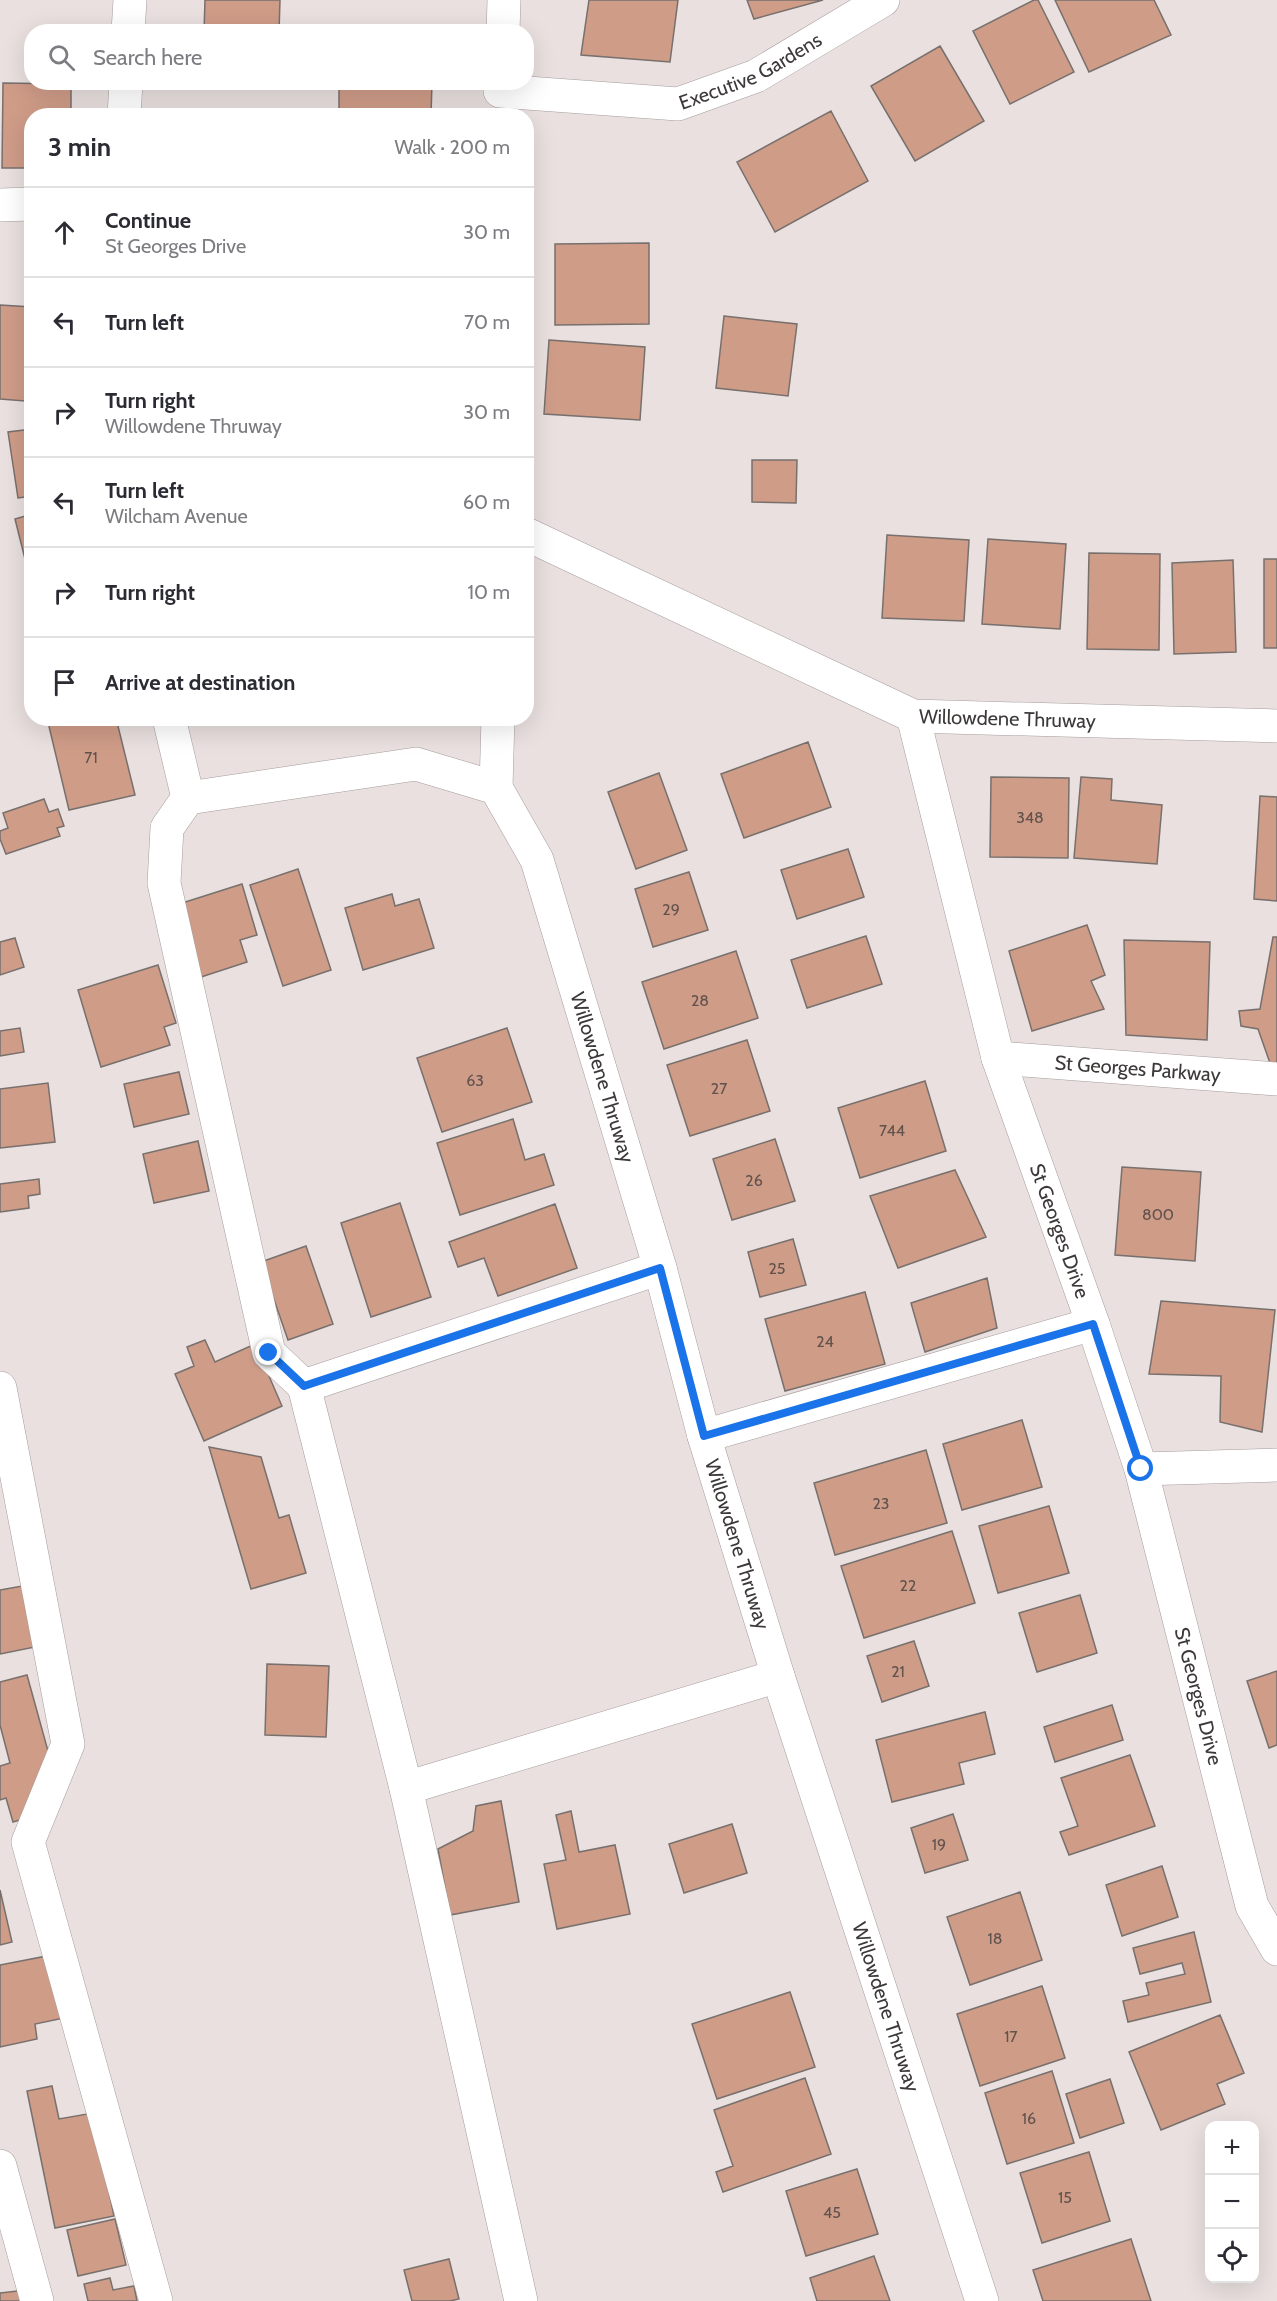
<!DOCTYPE html>
<html lang="en">
<head>
<meta charset="utf-8">
<style>
	body { margin:0; font-family:Cabin,sans-serif; background:#f7f7f7; color:#2b2b33 }
	.controls { position:absolute; right:18px; bottom:18px; display:grid; overflow:hidden; border-radius:12px; box-shadow:0 6px 24px #0002 }
	.controls button { width:54px; height:54px; display:grid; place-items:center; padding:0; border:0; border-bottom:2px solid #e1e1e2; background:#fff; color:#2b2b33; font:30px sans-serif }
	.stop { position:absolute; width:18px; height:18px; margin:-14px; border:4px solid #1a73e8; border-radius:50%; background:#fff }
	.stop.end { background:#1a73e8; border-color:#fff; box-shadow:0 2px 6px #0008 }
	.list { margin:0; padding:0; list-style:none }
	h2 { display:flex; justify-content:space-between; align-items:center; height:78px; margin:0; padding:0 24px; font-size:26px }
	h2 small { font-size:20px; font-weight:400; color:#7c7c81 }
	.list li { display:grid; grid-template-columns:39px 1fr auto; gap:18px; align-items:center; box-sizing:border-box; height:90px; padding:0 24px; border-top:2px solid #e1e1e2 }
	.list b { display:block; font-size:22px; white-space:nowrap }
	.list p { margin:0; font-size:20px; white-space:nowrap; color:#7c7c81 }
	.list em { font-size:20px; font-style:normal; color:#7c7c81 }
	.icon { flex:none; width:33px; height:33px; fill:none; stroke:currentColor; stroke-width:2; stroke-linecap:round; stroke-linejoin:round }
	.map { position:relative; flex:none; width:1277px; height:2301px; overflow:hidden }
	.search { position:absolute; background:#fff; box-shadow:0 6px 24px #0002; left:24px; top:24px; width:510px; height:66px; display:flex; align-items:center; gap:15px; box-sizing:border-box; padding:0 21px; border-radius:24px; color:#7c7c81; font-size:22px }
	.panel { position:absolute; background:#fff; box-shadow:0 6px 24px #0002; left:24px; top:108px; width:510px; height:618px; border-radius:24px }
	.map>svg:first-child { display:block }
</style>
</head>
<body>
<div class="map">
<svg width="1277" height="2301" viewBox="0 0 1277 2301">
	<rect width="100%" height="100%" fill="#e9e0df"/>
	<path fill="#cf9c88" stroke="#77706d" stroke-width="1.5" d="M205,0h75l-1,32h-75z
		M589,0h89l-8,62 -89,-7z
		M747,0h76l-69,19z
		M1034,0h4l36,72 -64,32 -37,-73z
		M1055,0h99l17,35 -82,37z
		M940,46l44,75 -69,40 -44,-75z
		M339,82h93l-1,34h-92z
		M3,83l68,1v32h-39v52h-30z
		M831,111l37,70 -93,51 -38,-70z
		M649,243v81l-94,1v-81z
		M0,305l32,2v79h-6l-1,15 -25,-2z
		M724,316l73,8 -9,72 -72,-8z
		M549,340l96,7 -5,73 -96,-6z
		M32,429v67l-14,2 -10,-66z
		M752,460h45l-1,43 -44,-1z
		M32,514v64l-2,1 -15,-60z
		M887,535l82,5 -5,81 -82,-3z
		M988,539l78,5 -6,85 -78,-5z
		M1089,553l71,1 -1,96 -72,-1z
		M1264,559h13v89h-13z
		M1233,560l3,92 -62,2 -2,-91z
		M47,718h69l19,77 -66,15z
		M808,742l23,65 -87,31 -23,-64z
		M659,773l28,77 -51,19 -28,-77z
		M991,777l78,1 -1,80 -78,-1z
		M1081,777l31,2 -1,21 51,5 -5,59 -83,-6z
		M1260,796l17,1v104l-23,-2z
		M44,799l5,13 9,-3 6,17 -7,2 3,8 -54,18 -6,-15v-8l8,-3 -5,-15z
		M848,849l16,48 -67,22 -16,-49z
		M298,869l33,101 -48,16 -33,-101z
		M689,872l19,58 -55,17 -18,-58z
		M242,884l15,51 -17,5 7,22 -46,15 -22,-73z
		M392,894l3,12 24,-7 15,49 -71,22 -18,-62z
		M1087,925l18,50 -14,6 13,28 -72,22 -23,-80z
		M866,936l16,48 -75,24 -16,-48z
		M1273,937h4v126h-7l-12,-34 -17,-3 -2,-15 21,-2z
		M15,938l9,29 -24,8v-33z
		M1124,940l86,2 -3,98 -81,-5z
		M736,951l22,67 -94,31 -22,-67z
		M158,965l18,58 -12,4 6,18 -69,22 -23,-77z
		M20,1028l4,24 -24,4v-25z
		M507,1028l25,74 -90,30 -25,-74z
		M747,1040l23,71 -80,25 -23,-71z
		M179,1072l10,42 -55,13 -10,-43z
		M925,1081l21,70 -86,27 -22,-70z
		M48,1083l7,59 -55,6v-59z
		M513,1119l12,41 19,-6 10,31 -94,30 -23,-72z
		M775,1139l20,62 -63,19 -19,-61z
		M198,1141l11,50 -55,12 -11,-49z
		M1122,1167l79,5 -6,89 -80,-6z
		M955,1170l31,67 -88,31 -28,-72z
		M39,1179l1,15 -12,2 1,12 -29,4v-28z
		M400,1203l31,94 -60,20 -30,-94z
		M555,1204l22,64 -79,28 -14,-38 -26,9 -9,-25z
		M793,1239l13,46 -46,12 -12,-45z
		M306,1246l27,78 -45,16 -27,-78z
		M987,1278l10,50 -72,24 -14,-49z
		M865,1292l20,72 -100,27 -20,-72z
		M1161,1301l114,9 -13,122 -42,-10 1,-46 -72,-2z
		M205,1340l10,22 40,-18 27,62 -78,35 -29,-67 19,-8 -7,-19z
		M1022,1420l20,67 -80,23 -19,-66z
		M209,1447l52,10 18,61 10,-3 17,58 -55,16z
		M926,1450l21,73 -112,32 -21,-72z
		M1049,1506l20,67 -71,20 -19,-67z
		M952,1531l23,72 -111,35 -23,-72z
		M22,1586l13,61 -35,7v-64z
		M1080,1595l17,58 -60,19 -18,-59z
		M914,1641l15,45 -47,16 -15,-46z
		M267,1664l62,2 -3,71 -61,-2z
		M1277,1671v74l-8,3 -22,-67z
		M27,1675l21,76 -15,65 -20,6 -7,-24 -6,2v-34l10,-3 -10,-38v-43z
		M1112,1705l11,35 -68,22 -11,-35z
		M985,1712l10,42 -36,9 5,21 -72,18 -16,-62z
		M1130,1755l25,71 -86,29 -9,-23 18,-6 -17,-48z
		M501,1801l18,101 -69,13 -12,-66 35,-18 3,-25z
		M571,1811l8,41 36,-7 15,69 -73,15 -13,-65 22,-4 -10,-45z
		M953,1814l15,46 -43,13 -14,-45z
		M732,1824l15,49 -63,20 -15,-49z
		M1162,1866l16,51 -56,19 -16,-51z
		M0,1890l12,52 -12,3z
		M1020,1892l22,68 -72,25 -23,-68z
		M1194,1932l17,70 -83,20 -5,-21 26,-6 -3,-12 39,-9 -3,-11 -42,11 -7,-26z
		M52,1955l12,63 -29,6 2,15 -37,8v-82z
		M1042,1986l23,72 -85,28 -23,-72z
		M790,1992l25,75 -98,32 -25,-75z
		M1220,2015l24,58 -27,11 8,20 -64,26 -32,-78z
		M1052,2071l22,72 -67,21 -22,-71z
		M805,2078l26,76 -108,38 -7,-20 17,-6 -19,-56z
		M1110,2079l14,44 -44,15 -14,-44z
		M52,2086l7,33 34,-6 21,103 -59,12 -28,-137z
		M1089,2152l21,69 -68,22 -22,-70z
		M857,2169l21,65 -72,22 -20,-65z
		M115,2219l11,46 -48,11 -11,-46z
		M1131,2239l20,62h-108l-10,-31z
		M874,2256l16,45h-73l-7,-23z
		M449,2259l10,40 -9,2h-38l-8,-31z
		M110,2278l3,12 21,-4 3,15h-49l-4,-17z
		M26,2290l2,11h-28v-8z"/>
	<g fill="none" stroke-linecap="round" stroke-linejoin="round">
		<g stroke="#a69d9c" stroke-width="34">
			<g id="minor">
				<path d="M128,32l2,-32"/>
				<path d="M503,32l1,-32"/>
				<path id="s1" d="M500,91l178,13 78,-28 127,-76"/>
				<path d="M124,116l2,-34"/>
				<path d="M0,205l32,-1"/>
				<path id="s2" d="M526,534l387,182 364,10"/>
				<path id="s3" d="M913,716l85,342 95,266 48,145 111,437 25,43"/>
				<path d="M169,718l19,80"/>
				<path d="M496,788l2,-70"/>
				<path id="s4" d="M188,798l228,-34 80,24 41,72 123,408 44,168 74,240 204,625"/>
				<path d="M188,798l-21,30 -3,55 105,470 35,33 102,402 115,513"/>
				<path id="s5" d="M998,1058l279,21"/>
				<path d="M304,1386l356,-118"/>
				<path d="M0,1388l68,356 -40,98 128,459"/>
				<path d="M704,1436l389,-112"/>
				<path d="M1141,1469l136,-4"/>
				<path d="M406,1788l372,-112"/>
				<path d="M0,2166l37,135"/>
			</g>
		</g>
		<use href="#minor" stroke="#fff" stroke-width="33"/>
	</g>
	<g fill="none" stroke-linecap="round" stroke-linejoin="round">
		<path stroke="#1a73e8" stroke-width="8" d="M269,1353l35,33 356,-118 44,168 389,-112 48,145"/>
	</g>
	<g text-anchor="middle" dominant-baseline="central" stroke-width="4.5" stroke-linejoin="round" paint-order="stroke">
		<g font-size="16" fill="#62524d">
			<text x="91" y="757">71</text>
			<text x="1030" y="817">348</text>
			<text x="671" y="909">29</text>
			<text x="700" y="1000">28</text>
			<text x="475" y="1080">63</text>
			<text x="719" y="1088">27</text>
			<text x="892" y="1130">744</text>
			<text x="754" y="1180">26</text>
			<text x="1158" y="1214">800</text>
			<text x="777" y="1268">25</text>
			<text x="825" y="1341">24</text>
			<text x="881" y="1503">23</text>
			<text x="908" y="1585">22</text>
			<text x="898" y="1671">21</text>
			<text x="939" y="1844">19</text>
			<text x="995" y="1938">18</text>
			<text x="1011" y="2036">17</text>
			<text x="1029" y="2118">16</text>
			<text x="1065" y="2197">15</text>
			<text x="832" y="2212">45</text>
		</g>
		<g font-size="20" fill="#3d3939" stroke="#f6edec">
			<text stroke="none"><textPath href="#s1" startOffset="258">Executive Gardens</textPath></text>
			<text stroke="none"><textPath href="#s2" startOffset="522">Willowdene Thruway</textPath></text>
			<text stroke="none"><textPath href="#s5" startOffset="140">St Georges Parkway</textPath></text>
			<text stroke="none"><textPath href="#s4" startOffset="624">Willowdene Thruway</textPath></text>
			<text stroke="none"><textPath href="#s3" startOffset="536">St Georges Drive</textPath></text>
			<text stroke="none"><textPath href="#s4" startOffset="1110">Willowdene Thruway</textPath></text>
			<text stroke="none"><textPath href="#s3" startOffset="1022">St Georges Drive</textPath></text>
			<text stroke="none"><textPath href="#s4" startOffset="1596">Willowdene Thruway</textPath></text>
		</g>
	</g>
</svg>
<div class="controls">
<button>+</button>
<button>−</button>
<button><svg class="icon" aria-label="locate" viewBox="0 0 24 24"><circle cx="12" cy="12" r="6"/><path d="M12 2v4M12 18v4M2 12h4M18 12h4"/></svg></button>
</div>
<div class="stop" style="left:1141px;top:1469px"></div>
<div class="stop end" style="left:269px;top:1353px"></div>
<div class="search"><svg class="icon" aria-label="search" viewBox="0 0 24 24"><circle cx="10" cy="10" r="6"/><path d="M15 15l6 6"/></svg>Search here</div>
<section class="panel">
<h2>3 min<small>Walk · 200 m</small></h2>
<ul class="list">
<li><svg class="icon" aria-label="ahead" viewBox="0 0 24 24"><path d="M12 20V5M6 11l6-6 6 6"/></svg><div><b>Continue</b><p>St Georges Drive</p></div><em>30 m</em></li>
<li><svg class="icon" aria-label="left" viewBox="0 0 24 24"><path d="M17 20v-9H6M10 6l-5 5 5 5"/></svg><div><b>Turn left</b></div><em>70 m</em></li>
<li><svg class="icon" aria-label="right" viewBox="0 0 24 24"><path d="M7 20v-9h11M14 6l5 5-5 5"/></svg><div><b>Turn right</b><p>Willowdene Thruway</p></div><em>30 m</em></li>
<li><svg class="icon" aria-label="left" viewBox="0 0 24 24"><path d="M17 20v-9H6M10 6l-5 5 5 5"/></svg><div><b>Turn left</b><p>Wilcham Avenue</p></div><em>60 m</em></li>
<li><svg class="icon" aria-label="right" viewBox="0 0 24 24"><path d="M7 20v-9h11M14 6l5 5-5 5"/></svg><div><b>Turn right</b></div><em>10 m</em></li>
<li><svg class="icon" aria-label="arrive" viewBox="0 0 24 24"><path d="M6 21V4h12l-3 4 3 4H6"/></svg><div><b>Arrive at destination</b></div></li>
</ul>
</section>
</div>
</body>
</html>
